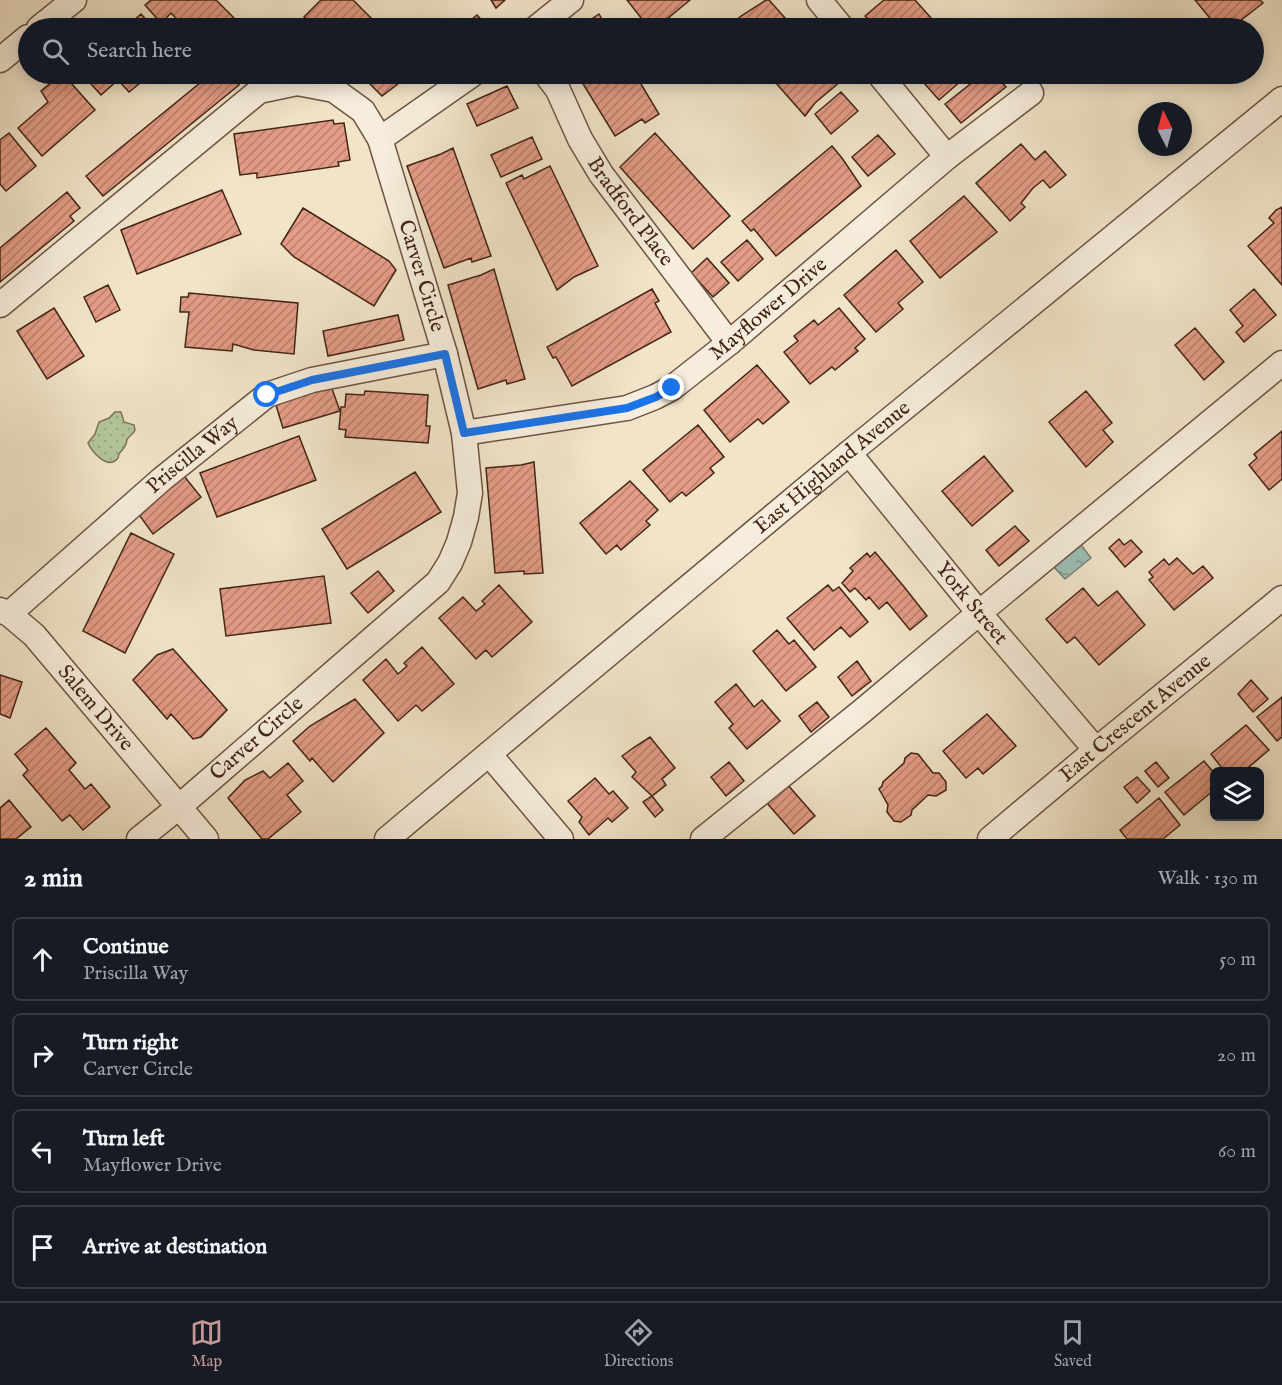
<!DOCTYPE html>
<html lang="en">
<head>
<meta charset="utf-8">
<style>
	body { margin:0; font-family:"IM FELL English",serif; background:#20242c; color:#f1f3f6 }
	.controls { position:absolute; right:18px; bottom:18px; display:grid; overflow:hidden; border-radius:9px; box-shadow:0 3px 15px #0003 }
	.controls button { width:54px; height:54px; display:grid; place-items:center; padding:0; border:0; border-bottom:2px solid #363941; background:#171b24; color:#f1f3f6; font:30px sans-serif }
	.compass { position:absolute; left:1138px; top:102px; width:54px; height:54px; border-radius:50%; background:#171b24; box-shadow:0 3px 15px #0003; rotate:354deg }
	.stop { position:absolute; width:18px; height:18px; margin:-14px; border:4px solid #1a73e8; border-radius:50%; background:#fff }
	.stop.end { background:#1a73e8; border-color:#fff; box-shadow:0 2px 6px #0008 }
	.list { margin:0; padding:0; list-style:none }
	h2 { display:flex; justify-content:space-between; align-items:center; height:78px; margin:0; padding:0 24px; font-size:26px }
	h2 small { font-size:20px; font-weight:400; color:#9ea1a6 }
	.list li { display:grid; grid-template-columns:39px 1fr auto; gap:18px; align-items:center; box-sizing:border-box; height:84px; margin:0 12px 12px; padding:0 12px; border:2px solid #363941; border-radius:9px }
	.list b { display:block; font-size:22px; white-space:nowrap }
	.list p { margin:0; font-size:20px; white-space:nowrap; color:#9ea1a6 }
	.list em { font-size:20px; font-style:normal; color:#9ea1a6 }
	.icon { flex:none; width:33px; height:33px; fill:none; stroke:currentColor; stroke-width:2; stroke-linecap:round; stroke-linejoin:round }
	.map { position:relative; flex:none; width:1282px; height:839px; overflow:hidden }
	.search { position:absolute; background:#171b24; box-shadow:0 3px 15px #0003; left:18px; right:18px; top:18px; height:66px; display:flex; align-items:center; gap:15px; box-sizing:border-box; padding:0 21px; border-radius:33px; color:#9ea1a6; font-size:22px }
	.sheet { height:462px; background:#171b24 }
	nav { display:flex; justify-content:space-around; align-items:center; box-sizing:border-box; height:84px; border-top:2px solid #363941; background:#171b24; font-size:16px; color:#9ea1a6 }
	nav a { display:grid; justify-items:center; gap:3px }
	nav .on { color:#c59692 }
	.map>svg:first-child { display:block }
</style>
</head>
<body>
<div class="map">
<svg width="1282" height="839" viewBox="0 0 1282 839">
	<defs>
		<pattern id="grass-dots" width="8" height="8" patternUnits="userSpaceOnUse" patternTransform="scale(1.5)"><rect width="8" height="8" fill="#b4c59b"/><path d="M2 2h.1M6 6h.1" fill="none" stroke="#9ca985" stroke-width="1.8" stroke-linecap="round"/></pattern>
		<pattern id="water-ripples" width="26" height="14" patternUnits="userSpaceOnUse" patternTransform="scale(1.5)"><rect width="26" height="14" fill="#9bbfb4"/><path d="M2 4q2-2 4 0t4 0M15 11q2-2 4 0t4 0" fill="none" stroke="#809b91"/></pattern>
		<pattern id="building-hatch" width="6" height="6" patternUnits="userSpaceOnUse" patternTransform="scale(1.5)"><rect width="6" height="6" fill="#e39c86"/><path d="M-1 1l2-2M0 6l6-6M5 7l2-2" fill="none" stroke="#ba7f6d"/></pattern>
	</defs>
	<rect width="100%" height="100%" fill="#f1e4c9"/>
	<filter id="stains"><feTurbulence type="fractalNoise" baseFrequency=".00333" numOctaves="4"/><feColorMatrix values="0 0 0 0 .2 0 0 0 0 .09 0 0 0 0 .02 0 0 0 .5 -.17"/></filter>
	<radialGradient id="worn" r=".72"><stop offset=".6" stop-color="#630" stop-opacity="0"/><stop offset="1" stop-color="#630" stop-opacity=".3"/></radialGradient>
	<path fill="url(#grass-dots)" stroke="#7c7458" stroke-width="1.5" d="M115,412h6l3,10 10,3 1,5c-1,3 -4,5 -6,7 -4,4 -1,4 -4,9 -1,3 -4,5 -6,8 -1,1 0,3 -1,4 -10,13 -27,-7 -30,-15l7,-9 4,-12 10,-4z"/>
	<path fill="url(#water-ripples)" stroke="#788175" stroke-width="1.5" d="M1081,545l10,13 -26,21 -11,-12z"/>
	<path fill="url(#building-hatch)" stroke="#432416" stroke-width="1.5" d="M151,0h65l28,28h-59l-14,-15 -10,10 -16,-18z
		M321,0h32l28,28h-65l-12,-11z
		M491,0h14l-9,8z
		M627,0h63l-34,28h-7z
		M766,0h3l25,28h-65l-1,-1 13,-11z
		M884,0h31l25,28h-63l-12,-12z
		M1195,0h65l3,3 -32,25h-13z
		M141,14l13,14h-29z
		M599,14l8,14h-29z
		M477,15l12,13h-28z
		M62,74h1l32,36 -53,46 -24,-28 30,-26 -7,-11z
		M82,74h69l-22,18 -11,-12 -17,15z
		M211,74h18l10,11 -136,111 -17,-20z
		M360,74h51l-29,22z
		M577,74h58l24,40 -14,9 -3,-4 -27,17z
		M768,74h65l7,8 -25,21 -10,13z
		M916,74h53l-30,26z
		M983,74h11l12,13 -45,36 -16,-19z
		M507,86l11,22 -41,18 -10,-22z
		M841,92l17,19 -27,23 -16,-20z
		M333,120l1,4 10,-1 6,37 -12,2 1,4 -82,12v-5l-17,2 -6,-41z
		M9,133l27,33 -30,25 -6,-7v-44z
		M655,133l75,83 -37,33 -73,-82z
		M878,135l17,19 -27,22 -16,-19z
		M532,137l10,22 -41,18 -10,-22z
		M1021,144l14,16 10,-9 21,24 -16,13 -7,-8 -10,8 -12,15 4,4 -15,14 -34,-38z
		M832,146l10,12 19,28 -85,70 -22,-27 -3,2 -9,-10z
		M453,148l38,108 -19,6 -1,-4 -27,10 -37,-102 34,-12z
		M550,166l48,100 -24,11 -17,13 -51,-107 16,-8 2,4z
		M222,190l19,44 -104,40 -16,-44z
		M67,192l13,16 -10,8 4,5 -74,61v-34z
		M964,196l33,36 -57,46 -30,-37z
		M1282,207v78l-34,-39 26,-23 -5,-5 7,-8z
		M303,208l86,53 7,9 -22,36 -80,-49 -13,-13z
		M747,240l16,19 -25,22 -17,-19z
		M896,250l27,32 -25,21 5,6 -27,23 -32,-37z
		M707,258l22,25 -16,14 -22,-24z
		M494,269l31,110 -18,5 -1,-4 -28,9 -30,-104 33,-10z
		M108,285l12,25 -24,12 -12,-25z
		M652,289l7,12 -4,2 16,29 -99,54 -16,-29 -3,1 -6,-11z
		M1254,289l22,26 -32,27 -8,-10 7,-6 -13,-16z
		M189,293l109,10 -4,51 -40,-4 -21,-6 -1,7 -47,-4 4,-35h-9l1,-15h7z
		M54,308l30,48 -37,23 -30,-48z
		M839,308l26,31 -10,9 3,3 -23,19 -3,-3 -22,17 -26,-32 14,-11 -4,-5 20,-16 4,5z
		M398,315l6,25 -76,16 -5,-25z
		M1195,328l29,34 -20,18 -29,-35z
		M757,365l32,37 -26,22 -5,-5 -28,23 -26,-32z
		M331,386l9,25 -57,17 -8,-26z
		M365,391l63,4 -2,31h4l-2,17 -83,-6 1,-7 -7,-1 2,-22h4l1,-13 18,1z
		M1086,391l26,32 -9,7 10,12 -27,25 -37,-45z
		M698,425l26,32 -14,11 4,5 -28,23 -4,-4 -12,10 -27,-32z
		M1282,431v48l-13,11 -20,-25 8,-7 -3,-4z
		M299,436l17,44 -99,37 -17,-44z
		M984,456l29,35 -41,35 -30,-35z
		M534,462l9,111 -19,1v-3l-29,2 -9,-105 35,-3z
		M415,472l26,40 -94,57 -25,-40z
		M184,476l17,21 -48,37 -16,-22z
		M630,481l28,29 -12,11 4,4 -29,25 -4,-5 -11,9 -26,-31z
		M1015,526l14,15 -30,25 -13,-16z
		M131,533l43,21 -49,99 -42,-22z
		M1119,539l5,6 7,-5 11,12 -17,15 -16,-19z
		M875,552l30,36 22,28 -17,14 -23,-28 -8,7 -10,-12 -3,3 -11,-12 -5,4 -8,-9 11,-12 -3,-3 17,-15 3,4z
		M1177,558l16,16 10,-8 10,12 -39,32 -25,-30 4,-3 -4,-5 15,-13 5,6z
		M378,571l16,20 -26,22 -17,-20z
		M324,576l7,47 -105,13 -6,-47z
		M499,585l33,37 -40,35 -6,-7 -10,9 -37,-41 24,-21 13,14 9,-7 -3,-3z
		M828,585l5,6 6,-4 29,35 -18,15 -9,-10 -27,23 -27,-32z
		M1083,588l15,18 19,-15 28,34 -46,40 -24,-28 -8,6 -21,-24z
		M777,630l12,14 5,-4 22,27 -30,24 -33,-40z
		M422,647l32,37 -32,27 -6,-6 -18,16 -35,-41 23,-21 12,15 9,-8 -3,-3z
		M173,649l54,61 -26,27 -8,2 -22,-25 -4,5 -34,-39 24,-25z
		M857,661l14,20 -19,15 -14,-19z
		M0,675l22,7 -12,36 -10,-4z
		M1251,680l17,19 -15,13 -15,-18z
		M736,684l18,23 8,-7 18,21 -33,28 -18,-21 4,-4 -18,-22z
		M1282,697v40l-5,4 -20,-24z
		M355,699l29,34 -51,49 -21,-24 -2,3 -17,-20 17,-15z
		M817,702l12,15 -18,15 -12,-16z
		M987,714l29,32 -33,28 -5,-6 -12,10 -23,-27z
		M1246,725l23,25 -26,22h-18l-14,-18z
		M46,728l30,35 -7,7 16,19 6,-5 19,23 -27,23 -13,-15 -8,6 -39,-46 5,-5 -13,-16z
		M650,737l25,31 -13,11 4,6 -14,11 -20,-19 4,-5 -14,-16 11,-8z
		M911,753l7,1 15,19h6l7,9v8l-10,6 -8,-1 -16,15 -1,5 -10,7 -7,-1 -7,-9 1,-7 -9,-16 3,-3 1,-4 21,-19 1,-5z
		M1204,761l10,12v17l-30,25 -19,-23z
		M729,762l15,19 -18,15 -15,-19z
		M1156,762l13,16 -11,9 -13,-16z
		M288,763l15,18 -16,14 14,17 -33,27h-6l-34,-41 17,-18 18,-9 7,7z
		M1137,777l13,14 -13,12 -13,-16z
		M595,778l14,16 4,-3 15,17 -16,14 -4,-4 -19,17 -10,-13 3,-5 -14,-16z
		M787,784l28,32 -21,18 -28,-32z
		M652,796l11,14 -8,7 -12,-15z
		M1159,798l21,27 -17,14h-36l-7,-9z
		M9,800l22,27 -15,12h-16v-31z"/>
	<g fill="none" stroke-linecap="round" stroke-linejoin="round">
		<g stroke="#6e5443" stroke-width="27">
			<g id="minor">
				<path d="M819,0l23,28"/>
				<path d="M39,28l35,-28"/>
				<path d="M536,28l35,-28"/>
				<path d="M0,60l28,-23"/>
				<path id="s1" d="M546,74l12,16 22,49 21,35 128,169"/>
				<path d="M879,74l68,83"/>
				<path d="M380,139l93,-65"/>
				<path id="s2" d="M0,305l259,-214 38,-8 37,7 29,21 17,28 65,215 19,79 6,60 -4,24 -7,25 -9,21 -12,19 -258,224 -41,33"/>
				<path id="s3" d="M464,433l163,-25 28,-11 17,-9 57,-45 218,-186 84,-64"/>
				<path id="s4" d="M849,453l130,160 117,137"/>
				<path id="s5" d="M0,610l9,4 25,21 172,204"/>
				<path id="s6" d="M9,614l153,-135 105,-84 45,-15 133,-26"/>
				<path d="M489,754l72,85"/>
				<path id="s7" d="M387,839l462,-386 433,-354"/>
				<path d="M703,839l158,-127 118,-99 303,-250"/>
				<path id="s8" d="M990,839l106,-89 186,-152"/>
			</g>
		</g>
		<use href="#minor" stroke="#f6eddc" stroke-width="24"/>
	</g>
	<g fill="none" stroke-linecap="round" stroke-linejoin="round">
		<path stroke="#1a73e8" stroke-width="8" d="M267,395l45,-15 133,-26 19,79 163,-25 29,-11 16,-9"/>
	</g>
	<g text-anchor="middle" dominant-baseline="central" stroke-width="4.5" stroke-linejoin="round" paint-order="stroke">
		<g font-size="21" fill="#432416" stroke="#f6eddc">
			<text stroke="none"><textPath href="#s1" startOffset="162">Bradford Place</textPath></text>
			<text stroke="none"><textPath href="#s2" startOffset="624">Carver Circle</textPath></text>
			<text stroke="none"><textPath href="#s3" startOffset="339">Mayflower Drive</textPath></text>
			<text stroke="none"><textPath href="#s6" startOffset="243">Priscilla Way</textPath></text>
			<text stroke="none"><textPath href="#s7" startOffset="580">East Highland Avenue</textPath></text>
			<text stroke="none"><textPath href="#s4" startOffset="194">York Street</textPath></text>
			<text stroke="none"><textPath href="#s5" startOffset="138">Salem Drive</textPath></text>
			<text stroke="none"><textPath href="#s8" startOffset="189">East Crescent Avenue</textPath></text>
			<text transform="translate(257 739) rotate(-41)">Carver Circle</text>
		</g>
	</g>
	<rect width="100%" height="100%" filter="url(#stains)"/>
	<rect width="100%" height="100%" fill="url(#worn)"/>
</svg>
<div class="controls">
<button><svg class="icon" aria-label="layers" viewBox="0 0 24 24"><path d="M12 4l9 5-9 5-9-5zM3 14l9 5 9-5"/></svg></button>
</div>
<svg class="compass" viewBox="-18 -18 36 36"><path d="M0-13l5 13h-10z" fill="#e53935"/><path d="M0 13l5-13h-10z" fill="#9ea1a6"/></svg>
<div class="stop" style="left:267px;top:395px"></div>
<div class="stop end" style="left:672px;top:388px"></div>
<div class="search"><svg class="icon" aria-label="search" viewBox="0 0 24 24"><circle cx="10" cy="10" r="6"/><path d="M15 15l6 6"/></svg>Search here</div>
</div>
<section class="sheet">
<h2>2 min<small>Walk · 130 m</small></h2>
<ul class="list">
<li><svg class="icon" aria-label="ahead" viewBox="0 0 24 24"><path d="M12 20V5M6 11l6-6 6 6"/></svg><div><b>Continue</b><p>Priscilla Way</p></div><em>50 m</em></li>
<li><svg class="icon" aria-label="right" viewBox="0 0 24 24"><path d="M7 20v-9h11M14 6l5 5-5 5"/></svg><div><b>Turn right</b><p>Carver Circle</p></div><em>20 m</em></li>
<li><svg class="icon" aria-label="left" viewBox="0 0 24 24"><path d="M17 20v-9H6M10 6l-5 5 5 5"/></svg><div><b>Turn left</b><p>Mayflower Drive</p></div><em>60 m</em></li>
<li><svg class="icon" aria-label="arrive" viewBox="0 0 24 24"><path d="M6 21V4h12l-3 4 3 4H6"/></svg><div><b>Arrive at destination</b></div></li>
</ul>
</section>
<nav>
<a class="on"><svg class="icon" aria-label="map" viewBox="0 0 24 24"><path d="M3 6l6-2 6 2 6-2v14l-6 2-6-2-6 2zM9 4v14M15 6v14"/></svg>Map</a>
<a><svg class="icon" aria-label="directions" viewBox="0 0 24 24"><path d="M12 3l9 9-9 9-9-9zM9 14v-3h6M13 9l2 2-2 2"/></svg>Directions</a>
<a><svg class="icon" aria-label="saved" viewBox="0 0 24 24"><path d="M7 4h10v16l-5-4-5 4z"/></svg>Saved</a>
</nav>
</body>
</html>
